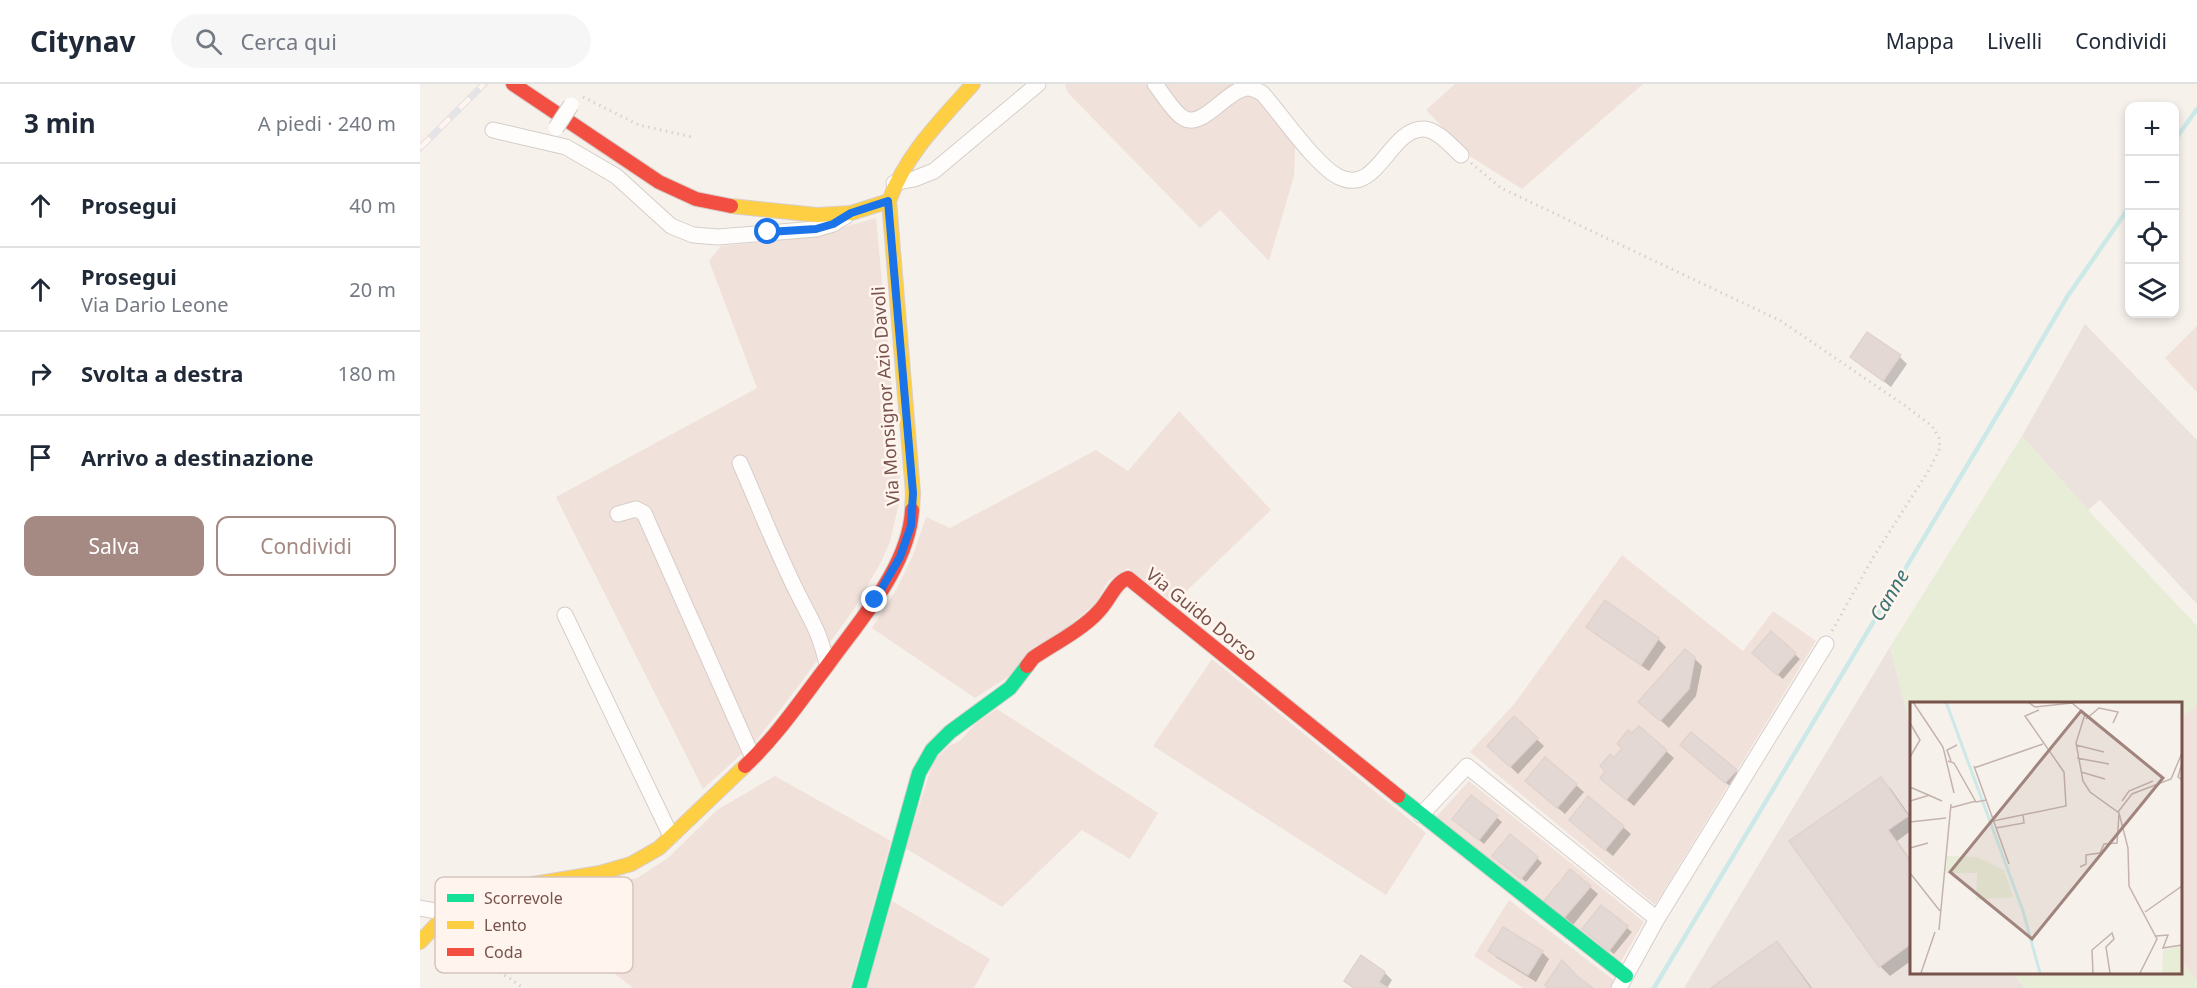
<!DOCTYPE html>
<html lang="it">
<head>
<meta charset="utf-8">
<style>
	body { margin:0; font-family:"Noto Sans",sans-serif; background:#f6f6f7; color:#1f2937 }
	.controls { position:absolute; right:18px; top:18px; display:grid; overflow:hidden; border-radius:12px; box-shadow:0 3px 9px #0003 }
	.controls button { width:54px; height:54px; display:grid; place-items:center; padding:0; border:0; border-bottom:2px solid #e0e1e3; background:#fff; color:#1f2937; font:30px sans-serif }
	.stop { position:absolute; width:18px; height:18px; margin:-14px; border:4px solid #1a73e8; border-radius:50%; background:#fff }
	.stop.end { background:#1a73e8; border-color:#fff; box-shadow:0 2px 6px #0008 }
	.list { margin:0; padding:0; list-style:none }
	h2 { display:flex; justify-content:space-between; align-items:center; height:78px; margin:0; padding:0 24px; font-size:26px }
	h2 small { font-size:20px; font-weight:400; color:#747a83 }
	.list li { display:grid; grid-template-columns:39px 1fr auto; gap:18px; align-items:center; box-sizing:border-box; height:84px; padding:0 24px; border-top:2px solid #e0e1e3 }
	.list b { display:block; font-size:22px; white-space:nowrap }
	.list p { margin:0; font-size:20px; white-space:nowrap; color:#747a83 }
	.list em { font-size:20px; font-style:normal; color:#747a83 }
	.actions { display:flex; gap:12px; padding:18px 24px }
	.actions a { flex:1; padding:14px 0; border:2px solid #a48a83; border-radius:12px; text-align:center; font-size:21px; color:#a48a83 }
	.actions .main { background:#a48a83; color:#fff }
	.icon { flex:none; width:33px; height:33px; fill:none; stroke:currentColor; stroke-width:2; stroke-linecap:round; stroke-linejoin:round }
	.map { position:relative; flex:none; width:1777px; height:904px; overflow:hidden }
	header { display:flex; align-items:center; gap:36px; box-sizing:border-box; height:84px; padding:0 30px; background:#fff; border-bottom:2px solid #e0e1e3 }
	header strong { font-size:28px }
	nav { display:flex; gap:33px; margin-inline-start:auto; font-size:21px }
	.search { width:420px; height:54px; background:#f6f6f7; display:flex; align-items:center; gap:15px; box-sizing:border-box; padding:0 21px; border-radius:33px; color:#747a83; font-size:22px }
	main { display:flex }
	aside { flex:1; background:#fff }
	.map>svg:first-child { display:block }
</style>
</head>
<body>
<header>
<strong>Citynav</strong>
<div class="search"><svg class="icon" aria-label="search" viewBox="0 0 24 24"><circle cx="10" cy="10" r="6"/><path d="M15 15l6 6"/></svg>Cerca qui</div>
<nav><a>Mappa</a><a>Livelli</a><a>Condividi</a></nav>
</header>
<main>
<aside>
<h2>3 min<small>A piedi · 240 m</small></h2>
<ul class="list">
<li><svg class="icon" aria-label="ahead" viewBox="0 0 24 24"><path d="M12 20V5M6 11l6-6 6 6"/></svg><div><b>Prosegui</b></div><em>40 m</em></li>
<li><svg class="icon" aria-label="ahead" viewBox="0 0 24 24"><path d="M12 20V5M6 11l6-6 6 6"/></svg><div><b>Prosegui</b><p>Via Dario Leone</p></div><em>20 m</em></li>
<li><svg class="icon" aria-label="right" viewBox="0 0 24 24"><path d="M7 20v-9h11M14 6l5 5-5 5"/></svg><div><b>Svolta a destra</b></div><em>180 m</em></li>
<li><svg class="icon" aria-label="arrive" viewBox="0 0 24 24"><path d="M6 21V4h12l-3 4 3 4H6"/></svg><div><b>Arrivo a destinazione</b></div></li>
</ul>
<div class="actions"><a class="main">Salva</a><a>Condividi</a></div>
</aside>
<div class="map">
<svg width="1777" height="904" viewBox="0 0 1777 904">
	<rect width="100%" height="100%" fill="#f7f1ec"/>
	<path fill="#f0e2da" d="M645,0h198l33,40 -2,52 -25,85 -49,-51 -20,18 -132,-135z
		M1035,0h188l-121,105 -51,-32 -45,-47z
		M456,134l24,256 -1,29 -9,39 -10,22 -26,45 -54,75 -44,57 -53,48 -147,-292 201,-109 -48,-127 12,-15 84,-8z
		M1777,242v66l-32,-34z
		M759,327l92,99 -97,93 -46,-35 -20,13 -13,23 -90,75 -30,19 -103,-70 24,-38 17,-35 13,-38 24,11 146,-78 32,21z
		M1202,471l121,96 30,-40 43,30 -161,264 -185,-153 45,-49z
		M792,575l214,174 -40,62 -233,-149z
		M1777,621v276l-16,-20v-244z
		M577,625l161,104 -28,46 -48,-29 -80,77 -97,-59 29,-88 15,-14 12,-6 15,-17z
		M355,692l116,65 -41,147h-217l-105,-82 8,-9 101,-19 31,-20 49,-48z
		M1049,697l175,141 -24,41 -184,-146z
		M1089,816l106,81 -4,7h-88l-49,-32z
		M472,817l98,58 -16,29h-107z"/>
	<path fill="#ebe1dd" d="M1665,240l112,116v164l-97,-104 -12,10 -66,-74z
		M1470,563l22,86v239h100l13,16h-341z"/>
	<path fill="#e8edd7" d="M1602,352l66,74 109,116v79l-16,12 -1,-14h-268v30l-22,-86z
		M1761,877l16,20v7h-172l-13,-16h168z"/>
	<path fill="#0003" d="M1432,273h48l7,7 -16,23z
		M1185,518l53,37 8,8 -17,24 -54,-37 -7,-7z
		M1351,549l29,26 -17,20 -24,-21z
		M1274,574l8,8 -6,30 -27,32 -21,-19z
		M1094,634l30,28 -26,28 -29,-28z
		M1204,664l42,3 8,7 -40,48 -25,-21 5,-25z
		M1266,666l50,21 4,5 -9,11z
		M1126,675l38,33 -19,22 -30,-25z
		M1460,695l11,10 21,30v11l-15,11 15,21v98l-22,16 -10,-10z
		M1052,713l30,25 -18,22 -25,-21z
		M1158,743h45l8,7 -18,22z
		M1117,774l5,5 -16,19 -27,-21z
		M1170,803l8,7 -25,31 -20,-16z
		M1181,823l31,25 -18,22 -26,-20z
		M1357,859l10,11 25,34h-98z
		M1070,867l52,1 7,7 -13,23 -39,-24z
		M965,889l7,7 -5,8h-34l-7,-7z"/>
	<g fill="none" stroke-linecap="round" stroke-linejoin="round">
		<path stroke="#cde9e7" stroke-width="4.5" d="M1754,57l23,-32
			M1234,904l356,-594 57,-97 63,-91"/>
	</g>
	<path fill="#e4d8d4" stroke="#e0d3ce" stroke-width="1.5" d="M1447,248l34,23 -18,26 -33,-24z
		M1185,516l54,38 -18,27 -55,-38z
		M1351,547l25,22 -19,22 -25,-22z
		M1265,565l10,8 -6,32 -29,32 -22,-19z
		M1094,632l24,22 -28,29 -23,-21z
		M1219,642l28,24 -41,50 -26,-22 5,-7 -5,-5 10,-12 4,4 8,-10 -5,-4 11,-14 4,3z
		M1271,648l46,38 -12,13 -45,-38z
		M1125,673l32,27 -20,24 -32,-27z
		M1461,693l27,39 -20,14 24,34v79l-33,24 -90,-126z
		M1051,711l27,21 -19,24 -27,-21z
		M1168,712l36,30 -19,24 -36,-30z
		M1090,750l28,23 -17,22 -29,-23z
		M1150,785l21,17 -27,32 -20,-17z
		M1181,821l27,21 -19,25 -27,-22z
		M1083,843l40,24 -15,24 -40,-24z
		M1357,857l33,47h-99z
		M941,871l24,17 -6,10 9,6h-34l-10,-7z
		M1142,876l15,16 16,12h-45l-3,-3z"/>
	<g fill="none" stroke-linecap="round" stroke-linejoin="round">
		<g stroke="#d6cdc8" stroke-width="17">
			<path id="street" d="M735,0c7,9 18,27 27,33 20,15 45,-29 66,-29 4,0 10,3 14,5 19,21 54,73 77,84 39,19 50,-49 85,-48 14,1 27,17 37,26
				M73,46l73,17 50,29 55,50 22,9 25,2 98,-8 17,-5 13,-8
				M474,99l20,-4 20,-8 104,-87
				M320,379c19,43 36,87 57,129 14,28 23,40 30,73
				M198,430l18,-5 8,4 109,245
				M145,531l106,221
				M1001,731l46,-49 190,153
				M0,824l26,5
				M1199,904l38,-69 169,-275"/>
		</g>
		<g stroke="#d8ceca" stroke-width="16">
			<path id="fast" d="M978,712l228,180
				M439,904l60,-215 13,-23 18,-18 60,-44 17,-22"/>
		</g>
		<g stroke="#d8ceca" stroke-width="16">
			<path id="slow" d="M311,122l86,9 34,-2 38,-12
				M492,426l1,-17 -24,-292c17,-47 51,-80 84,-117
				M0,858l34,-36 67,-20 79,-13 31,-9 28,-16 86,-82"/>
		</g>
		<g stroke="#d8ceca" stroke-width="16">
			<path id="jam" d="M93,0l146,98 37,17 35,7
				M607,582l6,-8c19,-13 50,-29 65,-46 11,-10 16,-29 30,-34l270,218
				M325,682c32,-30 56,-66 82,-100 32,-45 82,-99 85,-156"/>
		</g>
		<path stroke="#dad0cf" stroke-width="3" stroke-dasharray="1.5 4.5" stroke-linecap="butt" d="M163,13l56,28 53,12
			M1051,79l30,25 280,133 123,84 28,21 7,12 1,10 -11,22 -55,86 -42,75
			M20,859l68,34 15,11"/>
		<use href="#street" stroke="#fefdfc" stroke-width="15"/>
		<use href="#fast" stroke="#16e098" stroke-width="14"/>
		<use href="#slow" stroke="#ffcf43" stroke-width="14"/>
		<use href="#jam" stroke="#f24e42" stroke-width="14"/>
		<g stroke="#e4e3e5" stroke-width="7">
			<path id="rail" d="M0,64l64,-64"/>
		</g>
		<use href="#rail" stroke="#fff5ee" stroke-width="4.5" stroke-dasharray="14" stroke-linecap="butt"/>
		<g stroke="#d6cdc8" stroke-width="17" stroke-linecap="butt">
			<path id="street-bridge" d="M136,44l15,-23"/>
		</g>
		<use href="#street-bridge" stroke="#fefdfc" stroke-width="15"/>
	</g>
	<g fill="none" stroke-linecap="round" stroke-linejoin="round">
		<path stroke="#1a73e8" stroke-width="8" d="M348,148l48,-3 17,-5 18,-11 37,-12 25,292 -2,33 -11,31 -25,43"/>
	</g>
	<g text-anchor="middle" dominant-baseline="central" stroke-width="5" stroke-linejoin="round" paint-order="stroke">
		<g font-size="18" fill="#77534b" stroke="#fff5ee">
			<text transform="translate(465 312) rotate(-94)">Via Monsignor Azio Davoli</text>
			<text transform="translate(782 530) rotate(39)">Via Guido Dorso</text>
		</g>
		<g font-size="20" font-style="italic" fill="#3c7474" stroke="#fff5ee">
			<text transform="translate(1469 511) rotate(-59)">Canne</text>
		</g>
	</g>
	<g transform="translate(1490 618)">
		<rect width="272" height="272" fill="#f7f1ec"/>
		<path d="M37,154l30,1 27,13 9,27 -37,3 1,-27h-31zM271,244v27h-19l1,-23z" fill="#e8edd7"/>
		<path fill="none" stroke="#cde9e7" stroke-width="3" d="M36,0l77,209 17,62"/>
		<path fill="none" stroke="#c4b2ac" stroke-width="1.5" d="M3,0l30,45 11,46M118,0l7,5 37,-4 13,11 -9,29 7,38 7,11 29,21 9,35 1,38 28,53 -17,34M176,17l13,-11 19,4 -5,11M0,21l10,17 -10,17M166,43l28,7M167,56l32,6M38,59l6,2 22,39 11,-2M41,59l-4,-11 10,-5M272,61l-4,14 4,3M64,64l35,98M64,66l69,-24M171,70l24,7M0,85l32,14M0,99l20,-6M212,99l7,-10 24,-10M40,106l26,-7M208,110l14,-18 39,-15 11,-26M83,119l73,-15 -2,-34 -39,-56 14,-6M0,120l36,-4M86,126l28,-5 -1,-8M0,146l18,-5M170,165l6,-3v-9l14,-2 4,-9 13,-1 2,-29M0,171l30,38M235,210l37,-26M29,228l12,-126M246,234l12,-1 -5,13 19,-3M11,271l14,-41M183,271l-1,-23 20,-17 2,6 -8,8 4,26"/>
		<path fill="#a0847d" fill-opacity="0.15" stroke="#a0847d" stroke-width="3" d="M171,9l82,67 -131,161 -82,-67z"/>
		<rect width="272" height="272" fill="none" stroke="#77534b" stroke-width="3"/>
	</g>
	<rect x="15" y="793" width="198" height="96" rx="9" fill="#fff5ee" stroke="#d6c4bd" stroke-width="1.5"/>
	<rect x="27" y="810" width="27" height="8" fill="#16e098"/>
	<rect x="27" y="837" width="27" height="8" fill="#ffcf43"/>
	<rect x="27" y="864" width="27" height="8" fill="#f24e42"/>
	<g font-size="16" fill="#77534b">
		<text x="64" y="820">Scorrevole</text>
		<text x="64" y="847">Lento</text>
		<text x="64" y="874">Coda</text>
	</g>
</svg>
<div class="controls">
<button>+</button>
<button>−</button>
<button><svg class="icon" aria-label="locate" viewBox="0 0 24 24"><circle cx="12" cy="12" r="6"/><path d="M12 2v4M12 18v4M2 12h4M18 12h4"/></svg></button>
<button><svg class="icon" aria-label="layers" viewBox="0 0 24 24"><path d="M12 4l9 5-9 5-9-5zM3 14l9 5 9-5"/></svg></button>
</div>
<div class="stop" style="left:348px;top:148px"></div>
<div class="stop end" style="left:455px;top:516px"></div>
</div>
</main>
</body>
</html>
